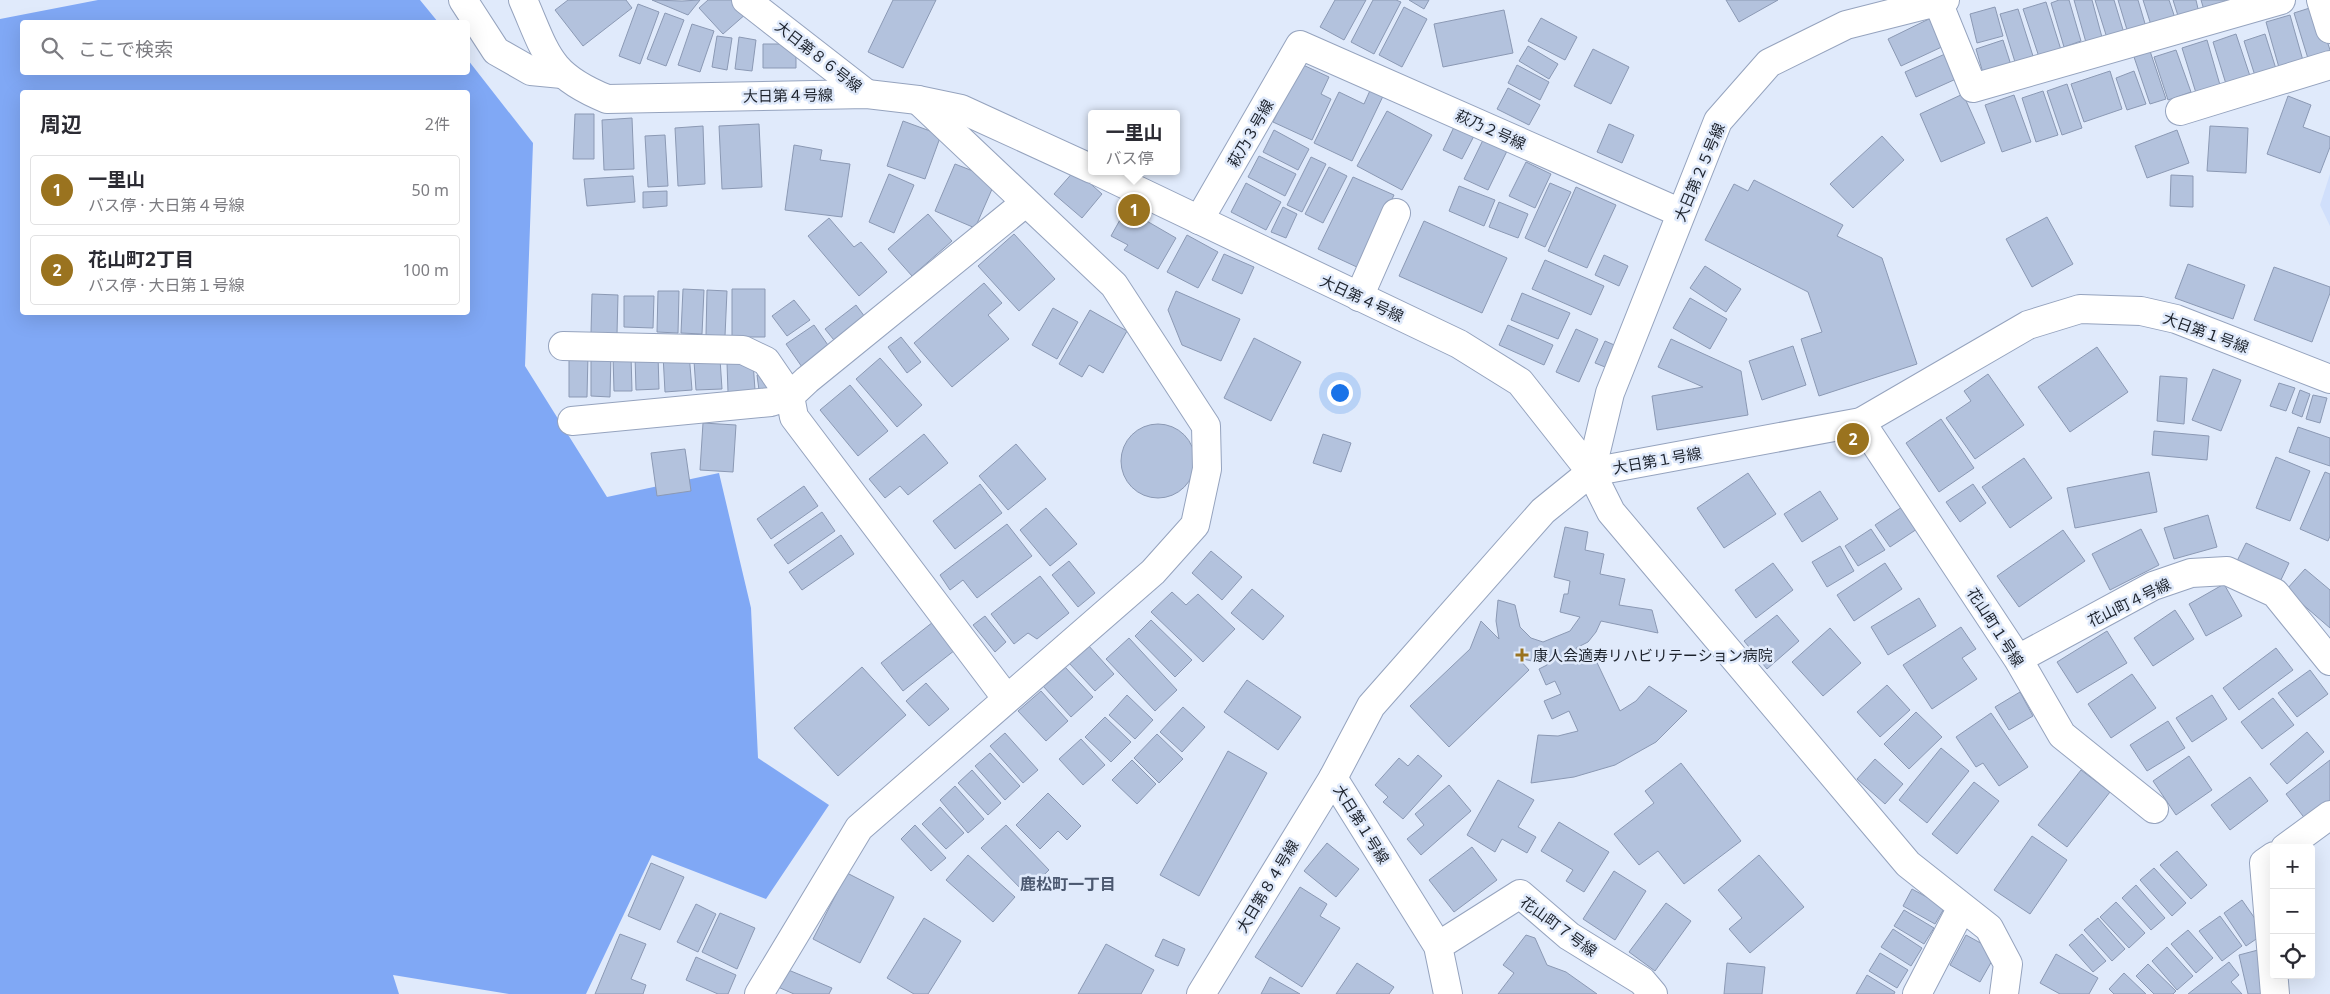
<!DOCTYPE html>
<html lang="ja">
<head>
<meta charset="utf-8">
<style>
	body { margin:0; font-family:"Noto Sans","Noto Sans JP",sans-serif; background:#f2f2f3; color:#2b2b33 }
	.controls { position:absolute; right:15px; bottom:15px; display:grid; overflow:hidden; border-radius:5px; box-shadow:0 5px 20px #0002 }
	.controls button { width:45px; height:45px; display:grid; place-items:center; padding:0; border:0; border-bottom:1px solid #e1e1e2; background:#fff; color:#2b2b33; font:25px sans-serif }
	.you { position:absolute; left:1339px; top:392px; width:18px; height:18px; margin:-12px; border:4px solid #fff; border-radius:50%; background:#1a73e8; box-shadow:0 0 0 8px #1a73e833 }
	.badge { display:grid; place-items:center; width:32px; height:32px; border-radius:50%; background:#9a731f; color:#fff; font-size:16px; font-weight:700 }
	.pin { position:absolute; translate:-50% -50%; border:2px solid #fff; box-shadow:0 1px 5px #0006 }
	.popup { position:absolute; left:1088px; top:110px; width:92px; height:65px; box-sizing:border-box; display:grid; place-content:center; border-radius:5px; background:#fff; filter:drop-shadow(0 1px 4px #0005); font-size:16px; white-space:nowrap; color:#7c7c81 }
	.popup b { font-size:19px; color:#2b2b33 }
	.popup::after { content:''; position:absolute; left:50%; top:100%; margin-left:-10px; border:10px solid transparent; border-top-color:#fff }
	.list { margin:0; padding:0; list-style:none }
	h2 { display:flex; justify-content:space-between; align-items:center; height:65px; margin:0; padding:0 20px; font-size:21px }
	h2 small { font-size:16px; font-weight:400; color:#7c7c81 }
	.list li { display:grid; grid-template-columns:32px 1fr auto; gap:15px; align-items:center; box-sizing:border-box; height:70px; margin:0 10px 10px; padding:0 10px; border:1px solid #e1e1e2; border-radius:5px }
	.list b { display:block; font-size:19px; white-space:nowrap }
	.list p { margin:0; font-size:16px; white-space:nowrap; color:#7c7c81 }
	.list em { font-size:16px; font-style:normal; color:#7c7c81 }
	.icon { flex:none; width:28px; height:28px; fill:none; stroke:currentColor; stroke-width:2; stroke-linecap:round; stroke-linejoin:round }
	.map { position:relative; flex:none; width:2330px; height:994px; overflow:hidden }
	.search { position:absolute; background:#fff; box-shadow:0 5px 20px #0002; left:20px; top:20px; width:450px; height:55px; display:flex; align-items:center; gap:12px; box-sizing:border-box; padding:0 18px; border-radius:5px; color:#7c7c81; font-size:19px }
	.panel { position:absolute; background:#fff; box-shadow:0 5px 20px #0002; left:20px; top:90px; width:450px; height:225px; border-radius:5px }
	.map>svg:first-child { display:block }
</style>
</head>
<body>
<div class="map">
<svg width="2330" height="994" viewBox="0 0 2330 994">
	<rect width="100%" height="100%" fill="#e0eafb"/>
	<path fill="#d0dffb" d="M2330,174v52l-10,-21z"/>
	<path fill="#80a8f5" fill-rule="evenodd" d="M98,0h322l18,22h-416v50h446v-12l65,83 -8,223 82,131 112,-24 32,135 7,150 71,47 -63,94 -114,-44 -66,139h-77l-116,-19 6,19h-399v-975zM22,92h446v220h-446z"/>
	<path fill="#b3c2dd" stroke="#8b99b4" d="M568,0h58l6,8 -49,38 -28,-36z
		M652,0l30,1 18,-1 -12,15z
		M708,0h28l11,13 -24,21 -24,-26z
		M893,0h43l-33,68 -35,-16z
		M1335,0h31l-22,40 -24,-13z
		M1373,0h23l5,2 -27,52 -23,-12z
		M1409,0h20l-5,9z
		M1726,0h52l-39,22z
		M2059,0h10l12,41 -17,6 -13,-44z
		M2074,0h18l11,41 -16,5z
		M2095,0h19l10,33 -17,5z
		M2118,0h20l8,27 -18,6z
		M2143,0h26l7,21 -24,7z
		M2173,0h23l3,13 -20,6z
		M2201,0h24l1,3 -22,7z
		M2046,2l16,51 -22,7 -17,-51z
		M638,4l21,8 -19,52 -21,-8z
		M2316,6l14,44v8l-20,7 -16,-52z
		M1404,7l23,12 -25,48 -23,-12z
		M1995,7l8,29 -26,7 -7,-29z
		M2018,9l15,47 -18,6 -15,-48z
		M1504,10l9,43 -70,14 -9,-43z
		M665,13l19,7 -18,46 -19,-7z
		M2290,15l14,49 -24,7 -14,-49z
		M1933,17l13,28 -45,21 -13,-27z
		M1541,18l36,19 -12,23 -37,-19z
		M692,24l22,7 -14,41 -22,-7z
		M2236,34l14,42 -24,8 -13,-42z
		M2265,34l12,38 -21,7 -12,-38z
		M717,36l15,2 -5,32 -15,-3z
		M739,37l17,3 -4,31 -17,-2z
		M2003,40l8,25 -28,8 -7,-24z
		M2207,40l13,45 -24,8 -14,-45z
		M763,44h33v24h-33z
		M1528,46l30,18 -9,15 -30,-18z
		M1593,49l36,18 -18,37 -37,-18z
		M2176,50l15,42 -23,8 -14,-43z
		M2150,51l16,48 -16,5 -16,-47z
		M1945,54l11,25 -40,18 -11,-25z
		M1301,64l28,13 -8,17 10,5 -19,41 -39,-18z
		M1517,65l32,17 -9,18 -32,-17z
		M2110,71l12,38 -38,13 -13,-38z
		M2134,71l12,33 -19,6 -11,-32z
		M2067,84l15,44 -20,7 -15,-44z
		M1372,86l13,6 -33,69 -38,-18 25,-51 25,12z
		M1508,88l32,17 -11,20 -32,-16z
		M2043,91l15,44 -22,7 -14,-44z
		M1963,94l22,49 -44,19 -21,-48z
		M2014,95l17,47 -29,10 -17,-47z
		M2288,96l23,9 -8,22 27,10v10l-10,26 -53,-19z
		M1387,111l45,24 -30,55 -45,-24z
		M575,114h19v45h-21z
		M632,118l2,51 -30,1 -2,-50z
		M903,121l38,14 -16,44 -38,-13z
		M759,124l3,63 -40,2 -3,-63z
		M1609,124l25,11 -12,28 -25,-11z
		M703,126l2,58 -27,2 -3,-58z
		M2210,126l38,2 -2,45 -39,-2z
		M1454,127l20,9 -12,23 -19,-9z
		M1274,130l35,19 -11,21 -35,-18z
		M2177,130l12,33 -42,15 -12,-32z
		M665,135l3,51 -20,1 -3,-51z
		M1882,136l22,24 -51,48 -23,-24z
		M1483,140l24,11 -19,39 -24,-11z
		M794,145l28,5 -2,10 30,4 -8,53 -57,-7z
		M1259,156l37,18 -11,22 -37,-19z
		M1311,157l15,7 -24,48 -15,-7z
		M1526,162l25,12 -16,34 -26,-12z
		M955,164l41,16 -21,48 -40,-17z
		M1329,167l18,9 -24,47 -18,-9z
		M1075,170l27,24 -20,24 -28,-24z
		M889,174l25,11 -20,48 -25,-11z
		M2171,175l22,1v31l-23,-1z
		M633,176l2,26 -48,4 -3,-27z
		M1353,177l41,18 -35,73 -41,-19z
		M1754,180l89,45 -6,11 45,22 35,106 -98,32 -18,-57 21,-7 -14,-40 -103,-52 29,-56 14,7z
		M1246,183l35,19 -15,28 -35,-18z
		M1550,183l21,9 -26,55 -20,-9z
		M1459,186l36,14 -11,26 -35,-15z
		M1576,187l40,18 -29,63 -39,-17z
		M667,191v15l-24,2v-16z
		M1499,202l29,12 -10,24 -29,-11z
		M1283,207l14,7 -11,24 -15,-6z
		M1126,209l50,29 -18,31 -34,-19 4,-5 -17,-9z
		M928,214l24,27 -40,35 -24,-27z
		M2047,217l26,47 -41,23 -26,-48z
		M829,218l25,29 7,-5 26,30 -28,24 -51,-60z
		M1424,221l83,37 -25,55 -83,-37z
		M1014,234l41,45 -36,32 -41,-45z
		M1187,235l31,17 -20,36 -31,-16z
		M1224,254l30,13 -12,27 -30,-14z
		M1604,255l24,11 -9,20 -24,-11z
		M1545,260l59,26 -13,29 -59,-26z
		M2188,264l57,21 -12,34 -58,-21z
		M1705,266l36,23 -15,23 -36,-24z
		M2274,267l56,20v6l-18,49 -58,-22z
		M984,283l18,20 -14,12 21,24 -57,48 -38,-44z
		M683,289l21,1 -2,44 -21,-1z
		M732,289h33v48h-33z
		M707,290l20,1 -2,45 -19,-1z
		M658,291h21l-1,42 -21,-1z
		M1176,291l64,28 -19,42 -39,-16 -14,-35z
		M1522,293l48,20 -12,26 -47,-19z
		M592,294l26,1 -1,39 -26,-1z
		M624,296h30l-1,32 -29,-1z
		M1690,298l37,21 -17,30 -37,-21z
		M794,300l16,20 -23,16 -15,-20z
		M856,305l12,16 -30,24 -13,-16z
		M1053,308l25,14 -21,37 -25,-14z
		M1090,310l37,21 -24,42 -14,-8 -7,12 -23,-13z
		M814,325l16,23 -28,19 -16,-23z
		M1508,325l45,20 -9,20 -45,-20z
		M1576,329l22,10 -19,43 -23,-10z
		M901,337l20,25 -14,11 -19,-26z
		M1254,338l47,24 -30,59 -47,-23z
		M1671,339l70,32 7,44 -91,15 -5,-34 51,-9 -45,-20z
		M1605,341l14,6 -9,22 -15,-6z
		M1793,346l13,39 -44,15 -13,-39z
		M2097,347l31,45 -58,40 -32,-45z
		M591,353h20l-1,44 -19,-1z
		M689,353l3,37 -27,2 -2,-37z
		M569,354h19l-1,43h-18z
		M631,355l1,36h-18l-1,-35z
		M658,355l1,34 -23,1 -1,-34z
		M880,358l42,47 -25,22 -41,-48z
		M720,359l2,30 -26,1 -2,-29z
		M753,362l2,28 -27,2 -1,-29z
		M2213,369l28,11 -20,51 -29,-11z
		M769,374l2,15 -12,1 -2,-15z
		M1988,374l36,51 -49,34 -29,-41 25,-17 -7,-10z
		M2160,376l27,2 -3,46 -27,-3z
		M2279,383l16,5 -9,23 -16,-5z
		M850,385l38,46 -30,25 -38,-46z
		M2300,390l10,4 -8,23 -10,-4z
		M2313,395l14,3 -7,25 -14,-4z
		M1941,419l33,49 -35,24 -33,-49z
		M703,423l33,2 -3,47 -33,-2z
		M1121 461a37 37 0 1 1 74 0a37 37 0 1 1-74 0Z
		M2298,427l32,11v28l-41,-14z
		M2154,431l55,5 -2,24 -55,-5z
		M924,434l24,29 -40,32 -8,-9 -15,12 -16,-19z
		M1323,434l28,9 -10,29 -28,-9z
		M1016,444l30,35 -38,31 -29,-34z
		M685,449l6,42 -34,5 -6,-43z
		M2276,457l34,14 -20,50 -34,-13z
		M2024,458l28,40 -42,30 -28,-41z
		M2149,472l8,40 -82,16 -8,-40z
		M2325,472l5,2v62l-2,5 -28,-12z
		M1748,473l28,41 -52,34 -27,-40z
		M980,484l22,29 -47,36 -22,-28z
		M1973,484l13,19 -26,19 -14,-20z
		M804,486l14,20 -47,33 -14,-20z
		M1820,491l18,28 -36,23 -18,-28z
		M1905,505l15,22 -30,20 -15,-22z
		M1046,508l31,36 -27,22 -30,-36z
		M822,512l13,19 -47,33 -14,-19z
		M2208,515l9,32 -43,12 -10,-31z
		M1007,524l25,32 -55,42 -14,-18 -13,10 -10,-15z
		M1565,527l23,5 -3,18 19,4 -4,20 25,5 -6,26 33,5 6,23 -57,-12 -5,11 -8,10 -12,6 5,10 11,-6 28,59 16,-10 13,-15 38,25 -31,31 -41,23 -41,12 -43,6 7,-48 20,1 20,-5 -9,-20 -17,8 -8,-18 17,-7 -6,-13 -9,4 -7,-16 8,-4 -3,-6 -12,2 -14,-3 11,12 -80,77 -39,-41 60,-57 11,-28 18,18 -3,-18 2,-21 17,5 5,22 11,11 12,4 27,-11 10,-14 -20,-5 4,-18h4l2,-13 -16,-4z
		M1871,529l14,21 -27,16 -13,-20z
		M2141,529l18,36 -49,25 -18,-36z
		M2063,530l22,31 -66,46 -22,-31z
		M841,535l13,19 -52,36 -13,-18z
		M2246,543l43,20 -11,23 -43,-21z
		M1840,546l14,25 -27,16 -15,-25z
		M1211,551l31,26 -20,23 -30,-27z
		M1069,561l26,32 -17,14 -26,-32z
		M1773,563l20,27 -37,28 -21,-28z
		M1885,563l17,26 -48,32 -17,-26z
		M2305,569l25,21v38l-44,-38z
		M1040,576l29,37 -32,26 -9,-6 -14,11 -23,-30z
		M2224,584l18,32 -36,20 -17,-32z
		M1252,589l32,27 -21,24 -32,-27z
		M1172,592l14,13 12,-11 37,35 -32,33 -52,-50z
		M1919,598l17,28 -48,29 -17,-28z
		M2175,610l19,29 -41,27 -19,-28z
		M1777,615l22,26 -32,28 -23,-28z
		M985,616l21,26 -11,10 -22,-27z
		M1151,620l41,40 -17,17 -40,-41z
		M933,622l22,28 -52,41 -22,-28z
		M1961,627l15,22 -14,9 15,21 -45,30 -29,-44z
		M1830,628l31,35 -38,33 -31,-34z
		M2107,631l20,32 -50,30 -20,-31z
		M1129,638l48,52 -22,21 -49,-52z
		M1088,645l26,29 -19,17 -26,-28z
		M2276,648l17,22 -54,40 -16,-22z
		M862,667l44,48 -68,61 -44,-48z
		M1065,667l28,30 -22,20 -28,-31z
		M2310,670l18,24 -31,23 -19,-24z
		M2132,674l24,34 -45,30 -23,-34z
		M1247,680l54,37 -23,33 -54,-38z
		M926,683l23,26 -20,17 -23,-25z
		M1887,685l23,25 -30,27 -23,-25z
		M1041,691l27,30 -22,20 -28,-30z
		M2020,692l13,24 -24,14 -14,-23z
		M1127,695l26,25 -18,19 -26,-24z
		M2212,695l15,24 -35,23 -16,-24z
		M2273,698l21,27 -32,24 -21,-27z
		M1183,707l22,20 -23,25 -22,-20z
		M1916,712l26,25 -33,32 -25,-25z
		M1991,713l37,54 -29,19 -16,-23 -7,4 -20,-30z
		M1105,717l26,25 -20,20 -26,-25z
		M2168,721l17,27 -38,23 -17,-26z
		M2307,732l17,20 -37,32 -17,-20z
		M1005,733l33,37 -15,13 -33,-37z
		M1157,734l26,25 -24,24 -25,-25z
		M1081,739l24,26 -22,20 -24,-26z
		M1941,748l28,23 -42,52 -28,-23z
		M1228,751l39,22 -68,123 -39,-21z
		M990,753l30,33 -15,14 -30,-34z
		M1418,755l24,21 -39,43 -20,-17 5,-5 -13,-12 24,-27 9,8z
		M2189,756l23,34 -36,25 -23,-34z
		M1875,759l28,25 -18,20 -28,-25z
		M1132,760l24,24 -19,20 -25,-24z
		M2330,760v41l-24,19 -20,-26z
		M1681,763l60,78 -57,43 -26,-33 -19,14 -25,-31 40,-31 -9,-12z
		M972,770l29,33 -13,12 -30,-32z
		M2081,770l29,22 -43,55 -29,-22z
		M2250,777l18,24 -38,29 -19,-25z
		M1498,780l36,20 -16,27 18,10 -9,16 -25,-14 -7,13 -28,-17z
		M1974,782l25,19 -42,53 -25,-20z
		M1449,785l22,26 -50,44 -14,-16 17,-14 -9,-11z
		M955,786l29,33 -16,14 -28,-33z
		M1048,793l33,33 -14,14 -9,-9 -18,18 -24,-24z
		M940,807l24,26 -18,16 -24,-25z
		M1559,822l50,30 -25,40 -18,-11 7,-11 -32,-19z
		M915,825l31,33 -15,13 -30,-32z
		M1006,825l43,45 -24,23 -44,-45z
		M2032,836l35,24 -37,54 -36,-24z
		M1327,843l32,26 -23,28 -32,-26z
		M1472,847l25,33 -43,32 -25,-32z
		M2177,851l30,34 -16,14 -31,-34z
		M968,855l47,42 -22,25 -47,-42z
		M1759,855l45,52 -54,46 -21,-24 13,-11 -24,-28z
		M651,863l33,14 -24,53 -32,-14z
		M2154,868l32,35 -14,13 -32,-36z
		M1614,871l32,20 -31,49 -32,-21z
		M847,873l47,24 -34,66 -47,-24z
		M2136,885l29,33 -14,12 -29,-32z
		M1300,887l27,17 -7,12 20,12 -38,59 -47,-30z
		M1912,889l33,18 -10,17 -32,-18z
		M2242,900l23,33 -19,13 -22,-33z
		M2116,902l29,31 -16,15 -29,-31z
		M1666,903l25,18 -36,50 -26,-19z
		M696,904l20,10 -18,38 -21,-10z
		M1904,910l30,18 -10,16 -30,-18z
		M720,913l35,15 -18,41 -35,-17z
		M2220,916l22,30 -20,15 -23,-30z
		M924,918l37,23 -33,53h-14l-27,-16z
		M2098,918l27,31 -13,12 -28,-31z
		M1893,929l29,19 -11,18 -30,-19z
		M2188,930l25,28 -17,15 -25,-29z
		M620,934l26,10 -15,35 15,6 -3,9h-48z
		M2082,934l24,27 -13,11 -24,-27z
		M1526,935l9,3 12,27 19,7 31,22h-99l16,-21 -11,-8z
		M1966,935l31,17 -17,30 -30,-17z
		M1163,939l22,10 -7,17 -23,-10z
		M1106,944l48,26 -13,24h-63z
		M2167,947l26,29 -16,14 -25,-29z
		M2258,950l10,44h-20l-9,-39z
		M1880,953l28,17 -11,18 -28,-17z
		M2056,954l42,24 -9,16h-29l-20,-11z
		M696,957l40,18 -8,19h-10l-32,-14z
		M2229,962l10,13 -8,7 11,12h-54z
		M1357,963l37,24 -5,7h-53z
		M1727,963l38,4 -3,27h-38z
		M2148,964l28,27 -3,3h-19l-18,-18z
		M786,969l46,19 -3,6h-35l-16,-7z
		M2124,973l22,21h-32l-5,-5z
		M1867,975l28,17 -1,2h-38z
		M1270,977l30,17h-39z"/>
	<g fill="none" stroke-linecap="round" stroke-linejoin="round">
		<g stroke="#95a3be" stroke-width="30">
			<path id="minor" d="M463,0l33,51 35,20 31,3
				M746,0l121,94
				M1945,0l-99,25 -77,38 -51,58 -108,272 -19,79 20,40 297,352 81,64 19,36 -4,30
				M2321,0l9,29
				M1938,2l35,86 308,-88
				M2180,111l150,-46
				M1199,220l101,-175 381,168
				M1359,297l37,-84
				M563,346l180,4 23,11 24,35 -19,6 -199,19
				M1861,422l157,237 44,76 92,74
				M2018,659l135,-73 38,-13 36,-2 48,22 55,68
				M1007,699l-213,-282 -4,-21 17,-16 218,-177
				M1333,778l105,168 10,48
				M2285,848l45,-33
				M2274,856l-10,7 11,131
				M1438,946l82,-52 49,42 73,45 11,13
				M759,994l100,-166 294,-256 42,-47 12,-56 -1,-43 -92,-141 -196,-185
				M1917,994l45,-87"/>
		</g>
		<g stroke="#95a3be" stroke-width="30">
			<path id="tertiary" d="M523,0c24,55 25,75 84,99l260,-5 51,6 43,9 131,60
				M1097,171l362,173 61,38 71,90
				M1201,994l132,-216 38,-72 172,-195 48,-39 270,-50 167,-97 52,-16 61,2 35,8 154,60"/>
		</g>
		<use href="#minor" stroke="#fff" stroke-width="28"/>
		<use href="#tertiary" stroke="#fff" stroke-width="28"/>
	</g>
	<path fill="#9a731f" stroke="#e0eafb" stroke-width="2" d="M1519.5 647.5h5v5h5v5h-5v5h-5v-5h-5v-5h5z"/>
	<g text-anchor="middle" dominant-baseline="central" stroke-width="5" stroke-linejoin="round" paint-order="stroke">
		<g font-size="15" fill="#1c222c" stroke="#e0eafb">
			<text transform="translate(819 56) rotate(38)">大日第８６号線</text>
			<text transform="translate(788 95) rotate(-1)">大日第４号線</text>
			<text transform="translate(1491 129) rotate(24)">萩乃２号線</text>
			<text transform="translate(1250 133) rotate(-60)">萩乃３号線</text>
			<text transform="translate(1699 172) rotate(-67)">大日第２５号線</text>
			<text transform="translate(1362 298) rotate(25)">大日第４号線</text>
			<text transform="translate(2206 332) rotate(20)">大日第１号線</text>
			<text transform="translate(1657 460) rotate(-10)">大日第１号線</text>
			<text transform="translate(2129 602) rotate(-26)">花山町４号線</text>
			<text transform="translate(1996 627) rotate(57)">花山町１号線</text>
			<text transform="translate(1362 824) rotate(58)">大日第１号線</text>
			<text transform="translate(1267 886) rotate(-59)">大日第８４号線</text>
			<text transform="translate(1559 926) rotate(36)">花山町７号線</text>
		</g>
		<g font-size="15" fill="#1c222c" stroke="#e0eafb" text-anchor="start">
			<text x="1533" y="655">康人会適寿リハビリテーション病院</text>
		</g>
		<g font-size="16" font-weight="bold" fill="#4b5870" stroke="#e0eafb">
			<text x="1068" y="884">鹿松町一丁目</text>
		</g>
	</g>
</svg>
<div class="controls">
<button>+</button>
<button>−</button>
<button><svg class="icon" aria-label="locate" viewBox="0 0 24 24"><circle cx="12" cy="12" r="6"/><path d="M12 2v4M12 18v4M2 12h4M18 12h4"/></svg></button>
</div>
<div class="you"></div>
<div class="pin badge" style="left:1134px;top:210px">1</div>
<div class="popup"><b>一里山</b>バス停</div>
<div class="pin badge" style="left:1853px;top:439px">2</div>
<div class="search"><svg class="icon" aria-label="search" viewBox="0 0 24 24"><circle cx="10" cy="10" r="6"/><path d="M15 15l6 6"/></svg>ここで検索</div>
<section class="panel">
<h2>周辺<small>2件</small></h2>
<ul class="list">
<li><span class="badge">1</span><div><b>一里山</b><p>バス停 · 大日第４号線</p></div><em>50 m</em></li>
<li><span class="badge">2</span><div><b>花山町2丁目</b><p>バス停 · 大日第１号線</p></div><em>100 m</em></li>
</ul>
</section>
</div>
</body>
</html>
